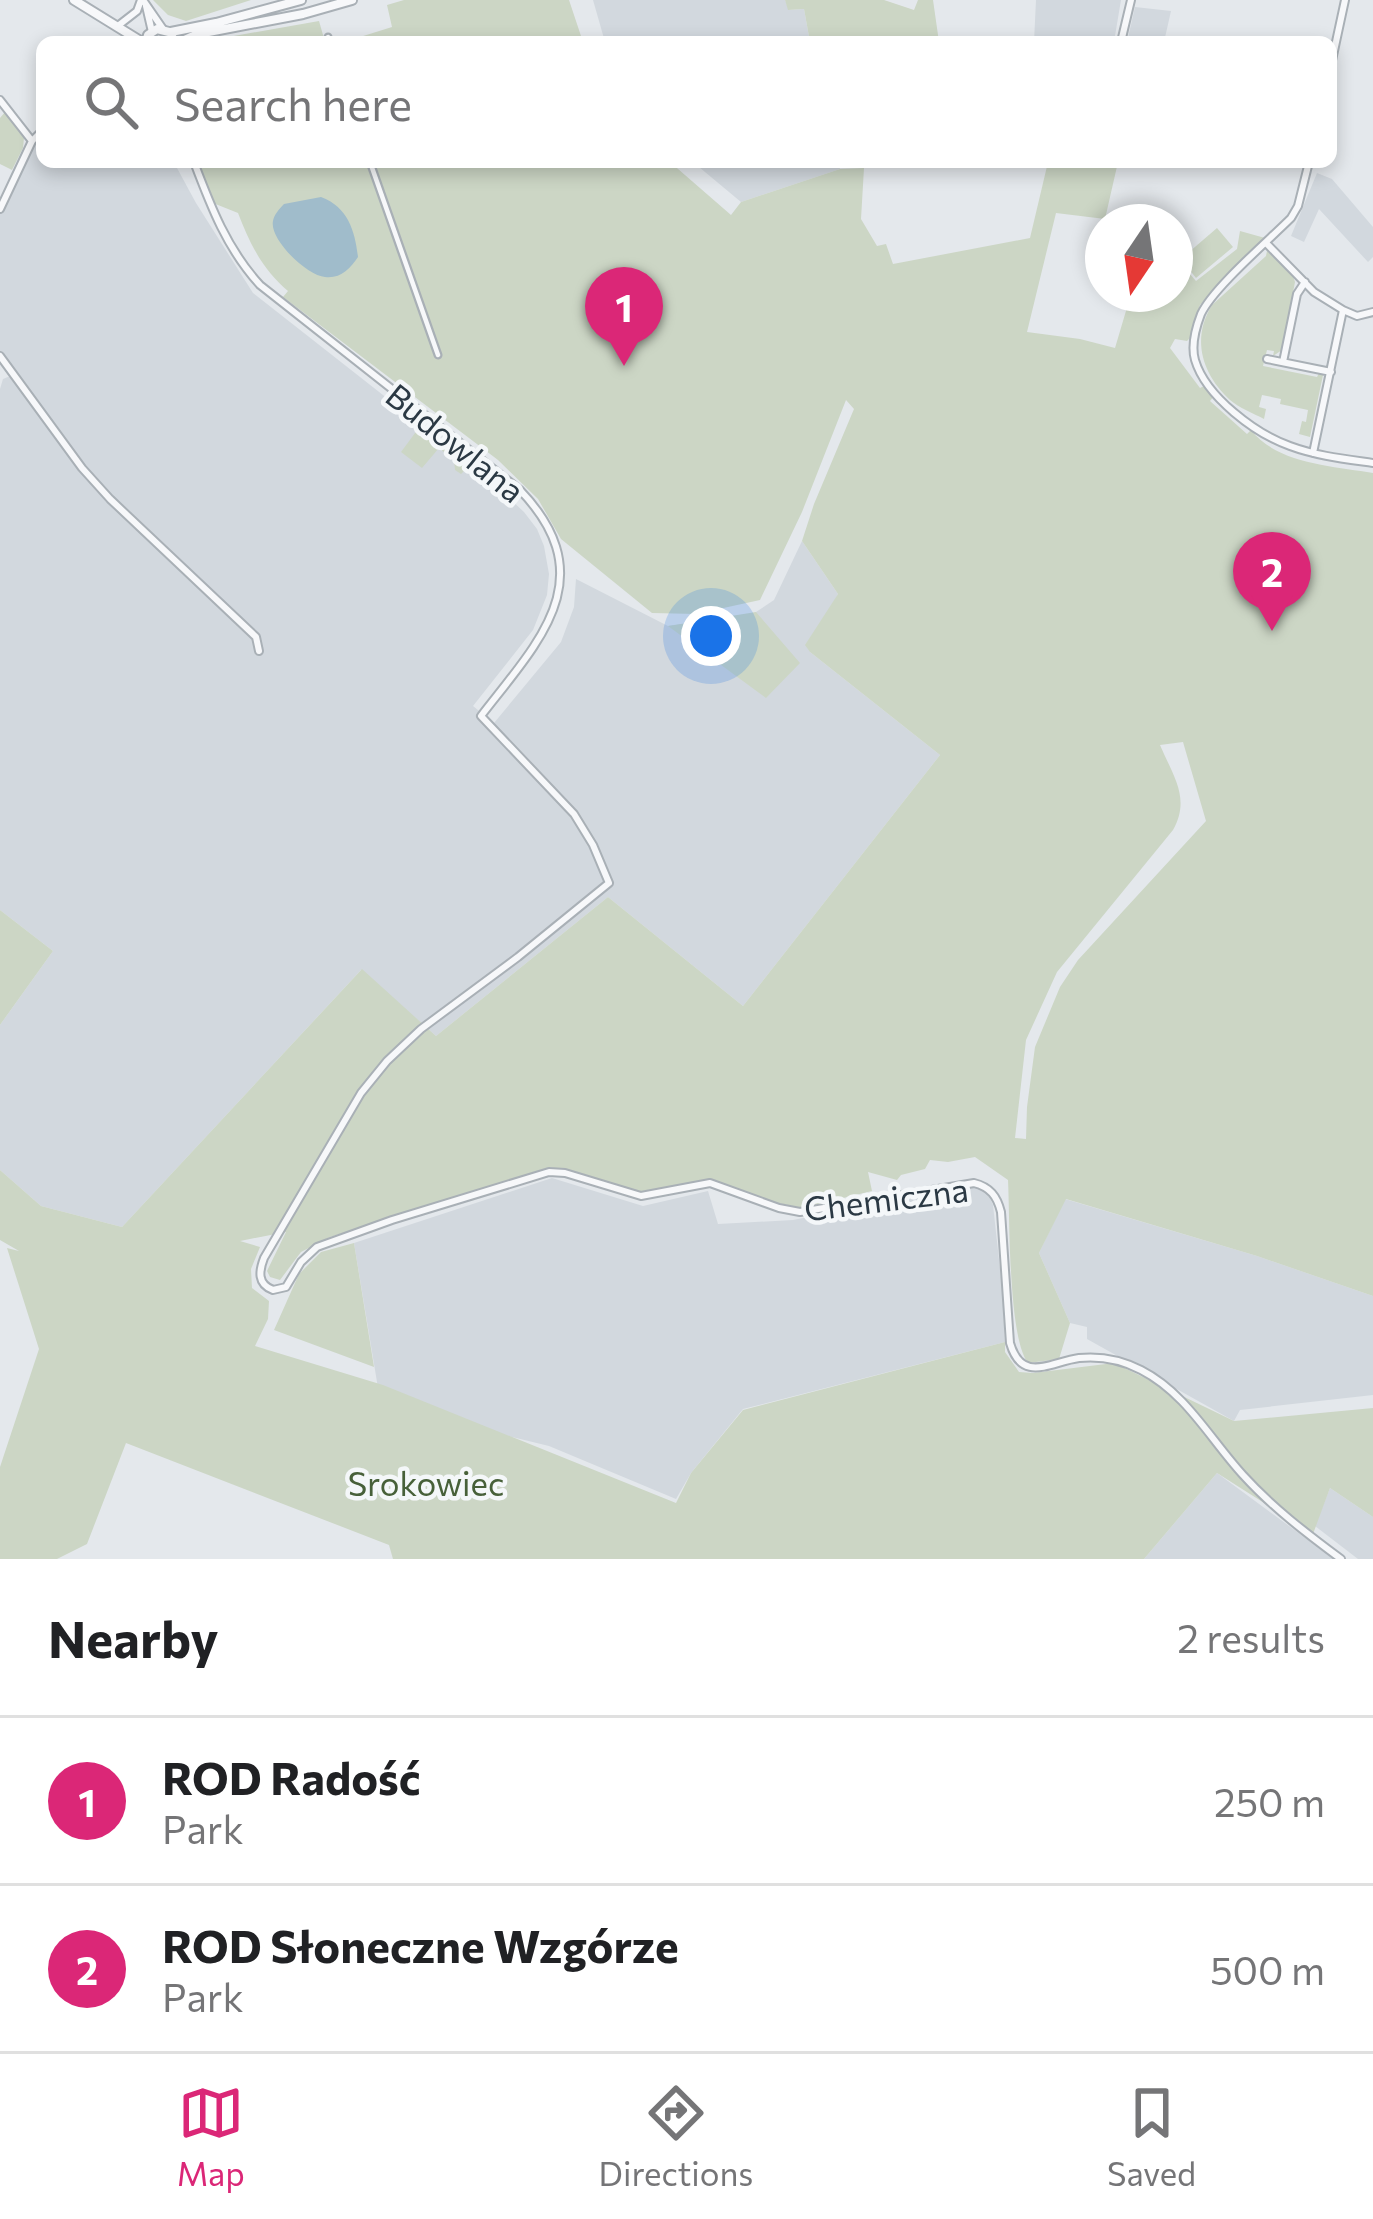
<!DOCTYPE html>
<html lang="en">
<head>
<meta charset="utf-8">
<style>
	body { margin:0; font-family:Commissioner,sans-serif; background:#f2f2f2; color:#202124 }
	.compass { position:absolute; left:1085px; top:204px; width:108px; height:108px; border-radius:50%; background:#fff; box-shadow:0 6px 18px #0003; rotate:193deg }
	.you { position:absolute; left:711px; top:636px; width:42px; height:42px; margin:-30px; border:9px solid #fff; border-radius:50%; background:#1a73e8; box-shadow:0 0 0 18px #1a73e833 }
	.badge { display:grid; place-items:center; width:78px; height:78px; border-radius:50%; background:#db2777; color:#fff; font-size:39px; font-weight:700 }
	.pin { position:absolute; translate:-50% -99px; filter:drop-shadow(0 3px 6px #0008) }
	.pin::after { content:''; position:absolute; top:63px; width:42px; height:36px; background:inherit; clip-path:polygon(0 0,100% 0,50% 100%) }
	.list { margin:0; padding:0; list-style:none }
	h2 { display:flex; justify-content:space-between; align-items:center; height:156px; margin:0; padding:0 48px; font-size:51px }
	h2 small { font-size:39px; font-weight:400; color:#757577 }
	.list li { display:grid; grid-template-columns:78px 1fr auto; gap:36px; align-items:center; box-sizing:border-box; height:168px; padding:0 48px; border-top:3px solid #e0e0e0 }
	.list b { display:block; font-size:45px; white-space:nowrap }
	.list p { margin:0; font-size:39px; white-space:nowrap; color:#757577 }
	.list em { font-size:39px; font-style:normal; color:#757577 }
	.icon { flex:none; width:66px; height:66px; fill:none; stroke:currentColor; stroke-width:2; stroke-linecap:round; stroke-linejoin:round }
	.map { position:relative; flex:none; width:1373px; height:1559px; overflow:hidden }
	.search { position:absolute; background:#fff; box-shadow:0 6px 18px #0003; left:36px; right:36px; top:36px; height:132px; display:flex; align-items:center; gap:30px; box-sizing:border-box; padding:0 42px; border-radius:18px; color:#757577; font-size:45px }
	.sheet { height:492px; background:#fff }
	nav { display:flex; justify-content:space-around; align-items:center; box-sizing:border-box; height:168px; border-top:3px solid #e0e0e0; background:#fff; font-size:33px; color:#757577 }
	nav a { display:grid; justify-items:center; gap:6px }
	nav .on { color:#db2777 }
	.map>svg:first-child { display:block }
</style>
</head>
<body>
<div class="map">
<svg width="1373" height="1559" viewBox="0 0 1373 1559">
	<rect width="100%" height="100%" fill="#e4e8ec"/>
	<path fill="#d2d8de" d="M593,0h192l4,10 15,-1 6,33h-205z
		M1036,0h85l-7,42h-80z
		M1135,7l36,4 -7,31h-37z
		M42,139v23h126l9,6 19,35 57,90 228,179 43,40 13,17 7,17 5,28 -2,21 -14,35 -60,76 21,17 67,-81 13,-35 2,-28 92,47 75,-10 13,-4 18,-12 28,-59 36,53 -28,58 130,103 -197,251 -135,-109 -172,139 -75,-66 -239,257 -81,-21 -41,-36v-145l53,-74 -53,-41v-521l3,-10 12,-5 -15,-22v-144l36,-65z
		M693,162h145l2,7 -99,33z
		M1317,173l15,6 41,48v30l-5,5 -49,-53 -15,33 -13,-6z
		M552,1178l91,28 65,-15 10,33 75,-4 160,-32 22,-1 12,4 6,14 9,82 3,55 -262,67 -52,64 -15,26 -127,-53 -65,-16 -106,-42 -24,-145z
		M1065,1199l192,57 116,40v99l-133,15 -6,11 -147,-82v-12l-17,-4 -31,-70z
		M1217,1473l117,86h-190z
		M1330,1488l43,29v42h-15l-43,-33z"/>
	<path fill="#ccd6c5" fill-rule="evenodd" d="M153,0h98l-65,21 -18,-6z
		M404,0h165l14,42h-239l48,-15 -5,-22z
		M785,0h99l30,10 4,-10h15l6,42h-129l-6,-33 -16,1z
		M319,21l6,21h-125z
		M5,112l19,26 -1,10 -11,22 -12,-6v-46z
		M198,162h472l61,53 10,-13 99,-33 24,-1 -3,51 16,27 9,-2 7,20 137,-26 18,-76h70l-13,57 -49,-6 -29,119 53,7 35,9 16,-54h44l1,-36 20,23 41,-32 3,-18 25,7 -65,67 -9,32 -4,4 -12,-2 -5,9 30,40 6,-3 8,11 -4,5 37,33 4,-4c26,34 83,36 122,43v823l-116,-40 -191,-57 -27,54 31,70 -11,36 -31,4c-20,-26 -18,-145 -20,-183l-33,-23 -27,5 -18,-2 -5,9 -24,6 -4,5 -29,-8 4,19 -70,17 -24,-5 -71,-23 -57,12 -20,-2 -80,-23 -220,70 -29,15 -21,28 -10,-3 -3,-6 19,-39 -46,9 20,6 -9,22 1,19 17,13 -1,18 -13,27 128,39 293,118 15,-30 52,-63 262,-68v10l14,20 14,1 81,-10 120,58 139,-13v109l-43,-29 -17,46 -96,-61 -73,86h-751l-4,-14 -263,-102 -39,101 -30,15h-57v-92l39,-118 -32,-101 12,3 -19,-11v-70l41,36 81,21 240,-258 74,67 172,-139 135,109 197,-251 -130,-103 -5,-7 33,-51 -36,-53 12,-37 40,-95 -8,-9 -44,112 -42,88 -64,14 -44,-1 -91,-74 -23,-40 -40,-39 -215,-163 5,-6c-26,-22 -38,-47 -50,-78l-25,-10zM1183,742l23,79 -128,139 -18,27 -25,60 -8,60 -1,32 -11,-1 11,-98 31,-68 116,-142c18,-32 0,-54 -13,-85z
		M1217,228l16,19 -37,31 -15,-19z
		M1267,251l26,25 2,6 -13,68 -9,6 1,-5 -7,-1 -4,16 54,11 2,-4 4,2 -13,62 -11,-3 3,-13 4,1 2,-12 -28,-6 1,-5 -19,-4 -3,12 7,2 -2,10c-11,-6 -25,-11 -34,-19 -28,-26 -39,-61 -18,-95l54,-49z
		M421,425l60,47v3h-7l-8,-6 -5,5 -6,-4 -1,-10 -15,-12 -17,20 -21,-16z
		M756,612l44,51 -34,35 -98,-72z
		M0,910l53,41 -53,74z
		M354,1243l20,124 -100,-37 25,-56 22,-22z"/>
	<path fill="#a0bccb" d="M321,197c27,10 34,34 37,60 -8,12 -18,22 -33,20 -17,-1 -56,-37 -52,-56 1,-6 6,-12 11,-17z"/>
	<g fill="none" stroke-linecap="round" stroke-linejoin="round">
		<g stroke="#a9b0b6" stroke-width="9">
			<path id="pedestrian" d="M328,37l2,5
				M370,162l68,193"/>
		</g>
		<g stroke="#a9b0b6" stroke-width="10">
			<path id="minor" d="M143,0l20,29
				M146,6l6,26
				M119,25l18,-14 4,-11
				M1121,42l10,-42
				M1331,65l14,-65
				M0,100l32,41
				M194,162c17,45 33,87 66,123l260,205c84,88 19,151 -39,226l93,98 19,31 16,38 -91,74 -97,72 -34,32 -26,32 -97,165c-5,13 -7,26 9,32l13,-3 15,-25 16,-15 75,-27 157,-48 16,1 76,23 69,-13 69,25 21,4 174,-29c16,4 23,13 27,29l9,131c12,41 40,19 69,15 21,-2 43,2 62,12 45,23 69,69 102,105 29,32 63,58 98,84
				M1309,162l-11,44 -7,12c-23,23 -78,70 -90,96 -5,13 -10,32 -6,46 11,37 61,74 95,86 27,10 55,13 83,17
				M0,209l32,-68 10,-10
				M1266,243l48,49 29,18 -30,143
				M1343,310l14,6 16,-4
				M0,356l82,112 28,31 146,138 3,14
				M1267,359l64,13
				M1283,362l14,-68 8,-12"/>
		</g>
		<g stroke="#a9b0b6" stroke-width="12">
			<path id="tertiary" d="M74,0l68,42
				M171,32l45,-9 85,-23
				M146,42l2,-7 9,-6 16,4
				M180,42l18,-8 105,-20 49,-14"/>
		</g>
		<use href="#pedestrian" stroke="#f7f8fa" stroke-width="4.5"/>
		<use href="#minor" stroke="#f7f8fa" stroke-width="6"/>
		<use href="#tertiary" stroke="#f7f8fa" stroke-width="8"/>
	</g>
	<g text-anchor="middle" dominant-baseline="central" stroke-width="9" stroke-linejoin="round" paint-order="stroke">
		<g font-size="33" fill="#2b3944" stroke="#f4f7f9">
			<text transform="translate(456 442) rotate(39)">Budowlana</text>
			<text transform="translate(886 1198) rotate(-7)">Chemiczna</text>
		</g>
		<g font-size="33" fill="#476039" stroke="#f4f7f9">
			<text x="426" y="1482">Srokowiec</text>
		</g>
	</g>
</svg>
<svg class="compass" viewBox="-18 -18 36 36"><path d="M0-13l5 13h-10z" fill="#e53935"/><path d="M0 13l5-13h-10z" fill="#757577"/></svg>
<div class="you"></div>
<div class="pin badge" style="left:624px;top:366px">1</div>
<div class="pin badge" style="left:1272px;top:631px">2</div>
<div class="search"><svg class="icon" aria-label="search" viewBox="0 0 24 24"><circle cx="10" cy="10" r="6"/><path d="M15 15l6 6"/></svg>Search here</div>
</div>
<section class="sheet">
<h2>Nearby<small>2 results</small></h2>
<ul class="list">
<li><span class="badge">1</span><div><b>ROD Radość</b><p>Park</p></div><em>250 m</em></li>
<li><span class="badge">2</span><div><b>ROD Słoneczne Wzgórze</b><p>Park</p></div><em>500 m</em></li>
</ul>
</section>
<nav>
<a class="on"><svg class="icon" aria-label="map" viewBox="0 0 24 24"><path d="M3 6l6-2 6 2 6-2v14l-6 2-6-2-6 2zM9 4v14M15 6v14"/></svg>Map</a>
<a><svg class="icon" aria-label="directions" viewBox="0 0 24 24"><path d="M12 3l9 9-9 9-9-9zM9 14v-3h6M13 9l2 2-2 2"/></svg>Directions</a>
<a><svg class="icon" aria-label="saved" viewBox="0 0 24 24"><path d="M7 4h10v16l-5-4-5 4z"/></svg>Saved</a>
</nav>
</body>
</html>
